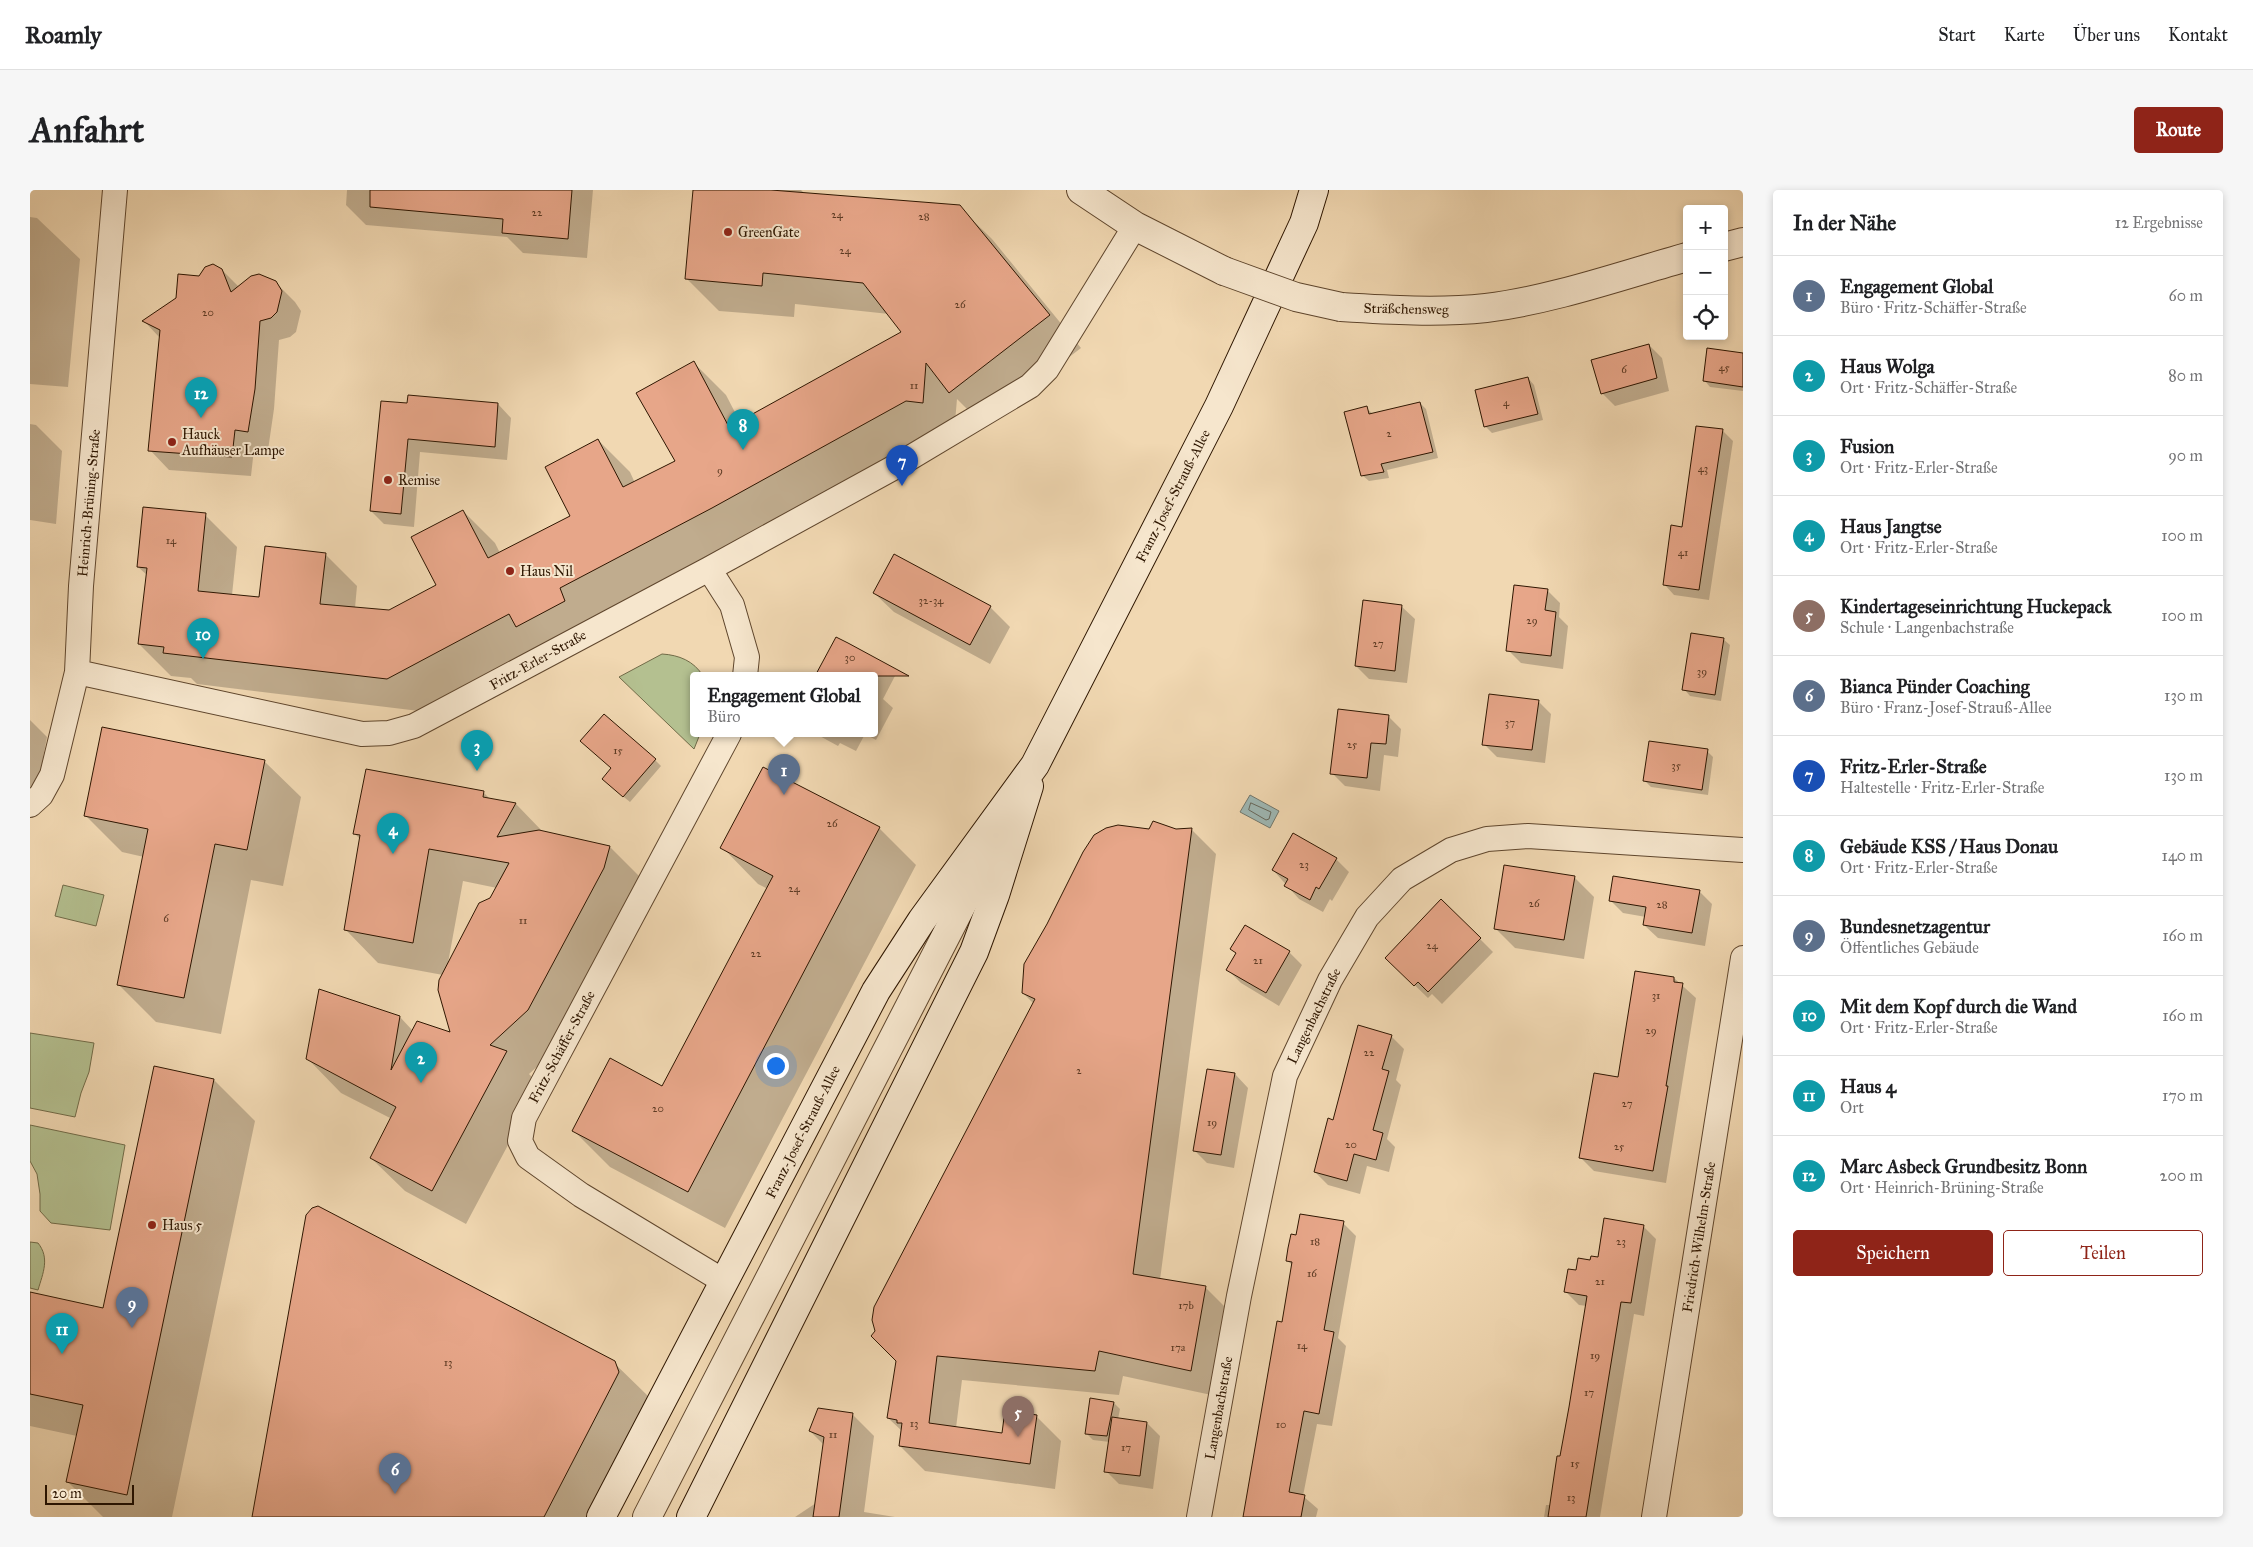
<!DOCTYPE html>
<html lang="de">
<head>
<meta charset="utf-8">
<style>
	body { margin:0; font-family:"IM FELL Great Primer",serif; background:#f6f6f6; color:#202124 }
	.controls { position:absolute; right:15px; top:15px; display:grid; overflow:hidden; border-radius:5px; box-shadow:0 2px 8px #0003 }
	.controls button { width:45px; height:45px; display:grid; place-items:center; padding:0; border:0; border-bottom:1px solid #e0e0e0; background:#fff; color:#202124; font:25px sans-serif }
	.scale { position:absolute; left:15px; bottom:12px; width:89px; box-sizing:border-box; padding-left:5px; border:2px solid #2e1601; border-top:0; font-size:14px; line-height:18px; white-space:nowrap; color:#2e1601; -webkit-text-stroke:4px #f6e6cd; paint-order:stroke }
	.you { position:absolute; left:745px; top:875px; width:18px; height:18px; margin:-12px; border:4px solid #fff; border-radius:50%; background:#1a73e8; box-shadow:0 0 0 8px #1a73e833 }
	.badge { display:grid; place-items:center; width:32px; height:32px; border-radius:50%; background:#8f2418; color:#fff; font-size:16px; font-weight:700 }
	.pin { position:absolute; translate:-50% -41px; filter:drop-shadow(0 1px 2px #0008) }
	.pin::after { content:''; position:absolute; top:26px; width:18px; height:15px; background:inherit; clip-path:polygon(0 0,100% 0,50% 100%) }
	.popup { position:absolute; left:660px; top:482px; width:188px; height:65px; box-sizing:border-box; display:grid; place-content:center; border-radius:5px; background:#fff; filter:drop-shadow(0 1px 4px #0005); font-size:16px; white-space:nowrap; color:#757577 }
	.popup b { font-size:19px; color:#202124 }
	.popup::after { content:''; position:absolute; left:50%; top:100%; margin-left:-10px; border:10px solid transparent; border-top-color:#fff }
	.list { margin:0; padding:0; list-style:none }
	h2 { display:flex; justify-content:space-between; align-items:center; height:65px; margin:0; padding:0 20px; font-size:21px }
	h2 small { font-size:16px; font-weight:400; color:#757577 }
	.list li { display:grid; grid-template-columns:32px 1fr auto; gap:15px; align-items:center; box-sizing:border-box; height:80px; padding:0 20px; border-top:1px solid #e0e0e0 }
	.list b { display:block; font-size:19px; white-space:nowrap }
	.list p { margin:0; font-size:16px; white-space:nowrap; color:#757577 }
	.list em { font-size:16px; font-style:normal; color:#757577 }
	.actions { display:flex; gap:10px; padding:15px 20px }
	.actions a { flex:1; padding:11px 0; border:1px solid #8f2418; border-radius:5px; text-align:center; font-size:18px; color:#8f2418 }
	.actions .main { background:#8f2418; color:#fff }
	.icon { flex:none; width:28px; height:28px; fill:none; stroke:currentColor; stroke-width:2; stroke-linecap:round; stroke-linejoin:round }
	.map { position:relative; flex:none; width:1713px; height:1327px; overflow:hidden; border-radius:5px }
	header { display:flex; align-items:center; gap:30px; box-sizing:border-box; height:70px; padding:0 25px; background:#fff; border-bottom:1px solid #e0e0e0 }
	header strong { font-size:24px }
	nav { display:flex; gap:28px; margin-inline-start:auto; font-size:18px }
	.intro { display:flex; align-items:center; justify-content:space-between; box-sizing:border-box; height:120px; padding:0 30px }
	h1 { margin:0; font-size:35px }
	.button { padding:12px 22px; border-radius:5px; background:#8f2418; color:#fff; font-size:18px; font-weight:700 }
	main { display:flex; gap:30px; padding:0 30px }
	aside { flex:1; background:#fff; border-radius:5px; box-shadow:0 2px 8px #0003 }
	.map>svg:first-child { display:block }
</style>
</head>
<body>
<header>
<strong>Roamly</strong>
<nav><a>Start</a><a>Karte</a><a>Über uns</a><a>Kontakt</a></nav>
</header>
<div class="intro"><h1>Anfahrt</h1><a class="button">Route</a></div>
<main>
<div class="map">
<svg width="1713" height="1327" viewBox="0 0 1713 1327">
	<rect width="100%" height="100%" fill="#f1d8b2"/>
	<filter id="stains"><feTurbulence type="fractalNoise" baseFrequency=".004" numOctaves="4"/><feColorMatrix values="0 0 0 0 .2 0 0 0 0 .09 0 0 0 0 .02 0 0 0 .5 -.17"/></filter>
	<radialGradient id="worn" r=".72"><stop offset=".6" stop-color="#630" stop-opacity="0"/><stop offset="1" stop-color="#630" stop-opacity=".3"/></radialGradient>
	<path fill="#b4c090" stroke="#716b48" d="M632,464c17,1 32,7 41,22h-9v58h6l-6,15 -75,-72z
		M33,695l41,10 -8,31 -41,-10z
		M0,843l64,10 -5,29 -8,21 -6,24 -45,-9z
		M0,935l95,20 -15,85 -59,-7 -11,-12v-17l-3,-20 -7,-13z
		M0,1052l8,1c12,15 5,30 0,47l-8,-2z"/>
	<path fill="#9eb8b5" stroke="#71776d" d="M1220,605l29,16 -9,17 -30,-16z"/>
	<path fill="#0003" fill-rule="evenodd" d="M317,0h246l-6,68 -64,-5 -16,-16 -141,-12 -20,-20z
		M665,0h106l4,4 154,13 33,32 89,109 -99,76 -25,-25 -3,35 -535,277 -222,-27 -6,-6 -20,-2 -32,-32 8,-69 -9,-8 67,-52 32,32 -5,48 29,3 64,-44 32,32 -2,22 34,3 48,-25 26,-75 32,32 5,10 71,-37 27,-76 32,32 5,11 41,-22 18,-98 32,32 14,27 163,-89 -14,-19 -94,-10 -1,13 -75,-6 -32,-32z
		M0,27l7,1 43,41 -12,128 -38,-3z
		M192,80l17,17 36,-5 20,20 6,9 -5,21 -6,5 -11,3 -5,69 -6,41 -14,-1 -3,27 -82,-6 -19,-20 10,-112 -16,-17 33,-22 22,-21z
		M1619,155l13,13 7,33 -54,15 -13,-13z
		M1713,164v37l-33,-4 -6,-7z
		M1498,188l6,7 9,35 -51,13 -7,-7z
		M1390,213l6,6 12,49 -51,12 2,8 -20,3 -7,-6 4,-67 7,6z
		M378,214h90l13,14 -4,42 -87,-8 -6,75 -30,-3 -13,-13z
		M0,234l6,1 26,26 -6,73 -26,-4z
		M1693,241l10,10 -24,159 -35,-5 -10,-11 19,-56z
		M1517,400l13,13 -1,14 9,9 -5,43 -42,-6 -13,-13z
		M844,403l116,14 20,20 -20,37 -96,-52z
		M1371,416l14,13 -8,64 -38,-4 -13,-13z
		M806,449l46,24 13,13 -12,23 10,9 -17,32 -11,-6 -9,17 -16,-8 -2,3 -22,-12h58v-58h-58z
		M1693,449l7,6 -9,56 -31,-5 -6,-7z
		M1508,511l13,13 -6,49 -48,-6 -13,-13z
		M1358,526l13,13 -3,28 -14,-2 -4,36 -35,-5 -13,-13z
		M0,530l17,17 -13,68 -4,-1z
		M1677,561l6,6 -5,38 -57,-8 -6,-6z
		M625,570l6,6 -31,36 -21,-17z
		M234,571l37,36 -18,89 -32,-6 -30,154 -65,-12 -37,-37 25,-128 -22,-5 -36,-36z
		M733,578l116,60 37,37 -191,363 -115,-61 -36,-36 88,-44 106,-198 -10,-5 -36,-37z
		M453,602l8,8 25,4 28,29 66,14 33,33 -81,164 -33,30 11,11 -74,139 -61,-33 -34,-33 21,-39 -51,-26 -33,-34 92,-42 13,14 39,3 -9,-59 -65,-12 -33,-34 16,-89 -7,-7zM433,691l34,7 -49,75z
		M1161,639l25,25 -56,426 45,7 25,25 -14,84 -93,-20 -4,19 -157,-15 -6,48 47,6 33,-18 25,25 -6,48 -130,-18 -25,-25 2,-15 -14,-13 146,-414 -11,-11 127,-163z
		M1306,669l13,13 -17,29 -2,-2 -7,13 -24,-13 -26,-29z
		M1544,687l20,20 -10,62 -69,-11 -20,-20z
		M1669,701l13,13 -7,42 -47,-8 -14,-13 2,-8 -23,-4 -13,-13z
		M1411,710l52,52 -51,52 -10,-10 -4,4 -28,-27z
		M1259,762l13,13 -23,41 -38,-23 -13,-13 9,-16z
		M1644,788l22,20 -30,185 -72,-12 -14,-14 39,-79z
		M1361,846l13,13 -8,31 5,5 -14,54 8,8 -6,25 -22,-6 -7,28 -32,-9 -13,-13 19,-51z
		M1178,880l27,4 13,14 -14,80 -27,-5 -13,-13z
		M184,890l41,41 -83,396h-69l-35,-35 9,-46 -47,-10v-132l74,15z
		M292,1019l287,149 38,37 7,9 -54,113h-346z
		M1313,1033l13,13 -18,102 8,8 -14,80 -15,-2 -14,72 15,13 -2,8h-72l49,-251 -5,-5 9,-24z
		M1613,1036l13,13 -12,77 -10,-2 -34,203h-56l2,-12h5l10,-48 26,-151 -8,-1 -13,-13 11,-21 22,-13z
		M1061,1209l23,4 6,6 -2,10 29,4 13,13 -7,53 -34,-5 -13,-13 4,-29 -17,-2 -6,-6z
		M822,1224l22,22 -10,76 31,5h-100l21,-14 8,-58 -14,-14z"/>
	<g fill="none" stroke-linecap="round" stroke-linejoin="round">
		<path stroke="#66675b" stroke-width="1" d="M1221,613l20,9 -2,7 -3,1 -17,-10z"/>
	</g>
	<path fill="#e7a689" stroke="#2e1601" d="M340,0h202l-4,49 -66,-6 1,-14 -133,-12z
		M663,0h78l189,15 90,110 -101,78 -23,-30 -3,40 -17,-2 -194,107 -152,80 5,13 -49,26 -7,-13 -122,65 -224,-26 1,-6 -26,-3 9,-76 -10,-1 6,-60 63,6 -8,78 61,6 6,-51 61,7 -6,51 69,6 47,-25 -25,-48 52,-27 25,48 82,-42 -25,-49 53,-28 25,48 52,-26 -39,-68 58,-32 35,66 172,-95 -38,-49 -100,-10 -1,13 -77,-7z
		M183,74l9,5 9,23 20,-16 8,-2 17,7 6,10 -5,21 -6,6 -11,3 -5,68 -7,43 -13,-2 -3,27 -84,-6 12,-121 -18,-9 34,-23 2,-24 21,2 6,-9z
		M1619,154l8,34 -56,16 -10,-34z
		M1677,158l36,5v34l-40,-6z
		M1498,187l10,37 -54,13 -9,-37z
		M378,205l90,8 -3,44 -87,-8 -7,75 -31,-3 11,-110 26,2z
		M1390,212l13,50 -52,12 3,8 -23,4 -17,-64 23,-6 2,8z
		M1666,236l27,3 -24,161 -36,-5 8,-60 11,2z
		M864,364l97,52 -21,39 -97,-52z
		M1484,395l34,4 -3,21 11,2 -5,44 -45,-5z
		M1333,410l39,5 -7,66 -40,-5z
		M1661,443l33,5 -9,57 -33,-5z
		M806,447l12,6 61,33h-94z
		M1459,504l50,6 -7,50 -50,-5z
		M1308,519l51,6 -3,29 -15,-1 -4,35 -37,-4z
		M574,524l52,45 -33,38 -21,-18 9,-11 -31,-27z
		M72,537l163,33 -18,90 -32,-6 -31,154 -67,-13 31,-156 -64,-13z
		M1619,551l59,8 -6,41 -59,-9z
		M733,577l117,60 -192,365 -116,-61 38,-73 52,28 111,-210 -53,-28z
		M336,579l118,22 -1,6 33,6 -19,34 42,-7 71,16 -6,22 -76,142 -38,35 17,6 -75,140 -62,-33 26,-51 -90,-48 13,-70 81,27 -9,54 26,-49 33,11 -12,-42 1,-10 40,-77 11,-5 19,-35 -80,-14 -16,94 -69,-13 16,-95 -7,-1z
		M1123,631l23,8 16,-1 -59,446 73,12 -15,85 -92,-20 -4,20 -158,-15 -8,67 73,10 3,-23 32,5 -7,49 -131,-18 3,-23h-5v-3l-10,-2 9,-57 -25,-25 4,-5 -3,-11 2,-13 161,-308 -13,-6 2,-29 23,-40 36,-72 11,-17 12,-7 12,-3 31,4z
		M1263,643l44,25 -18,31 -3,-2 -6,13 -26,-14 4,-7 -16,-9z
		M1474,675l71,11 -11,64 -70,-11z
		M1583,686l87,14 -8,43 -49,-8 3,-18 -37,-6z
		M1411,709l40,39 -53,54 -10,-10 -4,4 -29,-28z
		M1215,735l45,26 -24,42 -40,-23 10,-17 -6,-4z
		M1605,781l39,6v5l9,1 -17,103h2l-15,85 -74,-13 15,-85 24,4z
		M1328,835l34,10 -10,34 7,2 -16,59 10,3 -7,27 -22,-6 -7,27 -33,-9 14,-54 5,2z
		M124,876l60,13 -87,416 -61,-13 17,-77 -53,-11v-102l73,16z
		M1177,879l28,4 -14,82 -28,-4z
		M288,1016l297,155 4,11 -3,6 -72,139h-292l54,-302 6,-7z
		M1270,1024l44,7 -20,109 10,2 -15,82 -15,-3 -15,81 16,3 -4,22h-58l34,-196 5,1 10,-60 -6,-1 2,-13 3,-14 5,1z
		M1574,1028l40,7 -13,78 -10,-1 -35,215h-38l9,-61h3l9,-49 18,-111 -23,-4 4,-23 8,1 2,-12 12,2 1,-4 7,1z
		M1060,1208l24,4 -7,34 -22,-2z
		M788,1218l35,5 -14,104h-26l11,-80 -15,-6z
		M1082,1227l35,5 -7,54 -36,-4z"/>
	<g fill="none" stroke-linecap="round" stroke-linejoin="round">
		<g stroke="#5f462d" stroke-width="26">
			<path id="minor" d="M679,379l23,36 15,52 -2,19
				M47,482l285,62 27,-1 25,-7 295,-157 184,-101 137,-82 17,-17 88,-143
				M0,615l11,-10 11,-20 25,-103 4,-86 34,-396
				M695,1092l-144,-87 -53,-38 -8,-16 4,-23 205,-384
				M1169,1327l40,-221 46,-220 45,-96 37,-63 35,-38 49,-29 36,-11 41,-3 215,14
				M1624,1327l89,-559"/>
		</g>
		<g stroke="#5f462d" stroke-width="30">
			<path id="tertiary" d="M1051,0l54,36 89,45
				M1694,57l19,-5
				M1311,117c48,3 98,6 145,1 66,-8 137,-33 201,-51
				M617,1327l360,-700"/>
		</g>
		<g stroke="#2e1601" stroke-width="30">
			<path id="secondary" d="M571,1327l275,-526 46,-71 113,-155 184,-359 85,-183 10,-33
				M661,1327l283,-565 21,-57 34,-109"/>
		</g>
		<use href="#minor" stroke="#f6e6cd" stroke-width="24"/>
		<use href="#tertiary" stroke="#f6e6cd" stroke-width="28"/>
		<use href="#secondary" stroke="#f6e6cd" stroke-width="28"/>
		<g stroke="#5f462d" stroke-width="30" stroke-linecap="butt">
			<path id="tertiary-bridge" d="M1194,81l72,26 45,10"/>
		</g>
		<use href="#tertiary-bridge" stroke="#f6e6cd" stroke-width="28"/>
	</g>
	<g fill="#8f2418" stroke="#f6e6cd" stroke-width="2">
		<circle cx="698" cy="42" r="5"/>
		<circle cx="142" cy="252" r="5"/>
		<circle cx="358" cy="290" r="5"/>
		<circle cx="480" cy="381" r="5"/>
		<circle cx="122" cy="1035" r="5"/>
	</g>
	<g text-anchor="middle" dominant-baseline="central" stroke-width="4" stroke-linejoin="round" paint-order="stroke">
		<g font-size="11" fill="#5c3a23">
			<text x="507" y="22">22</text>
			<text x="807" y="24">24</text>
			<text x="894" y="26">28</text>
			<text x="815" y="60">24</text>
			<text x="930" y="114">26</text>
			<text x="178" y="122">20</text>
			<text x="1694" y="177">45</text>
			<text x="1594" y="179">6</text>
			<text x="884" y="195">11</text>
			<text x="1476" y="212">4</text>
			<text x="1359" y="243">2</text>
			<text x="1673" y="278">43</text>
			<text x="690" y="280">9</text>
			<text x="141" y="350">14</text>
			<text x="1653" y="362">41</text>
			<text x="901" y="410">32-34</text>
			<text x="1502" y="430">29</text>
			<text x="1348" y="453">27</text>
			<text x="820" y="467">30</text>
			<text x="1672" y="481">39</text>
			<text x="1480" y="532">37</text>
			<text x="1322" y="554">25</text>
			<text x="588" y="560">15</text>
			<text x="1646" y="575">35</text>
			<text x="802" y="633">26</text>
			<text x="1274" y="674">23</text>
			<text x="764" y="698">24</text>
			<text x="1504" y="713">26</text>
			<text x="1632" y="714">28</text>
			<text x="136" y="728">6</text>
			<text x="493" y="730">11</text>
			<text x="1402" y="755">24</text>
			<text x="726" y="763">22</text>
			<text x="1228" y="770">21</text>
			<text x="1626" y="805">31</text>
			<text x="1621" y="840">29</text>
			<text x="1339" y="862">22</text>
			<text x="1049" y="880">2</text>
			<text x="1597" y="913">27</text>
			<text x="628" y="918">20</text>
			<text x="1182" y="932">19</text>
			<text x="1321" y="954">20</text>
			<text x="1589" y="956">25</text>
			<text x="1285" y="1051">18</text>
			<text x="1591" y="1051">23</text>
			<text x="1282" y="1083">16</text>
			<text x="1570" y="1091">21</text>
			<text x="1156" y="1115">17b</text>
			<text x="1272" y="1155">14</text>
			<text x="1148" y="1157">17a</text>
			<text x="1565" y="1165">19</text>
			<text x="418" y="1172">13</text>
			<text x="1559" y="1202">17</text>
			<text x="884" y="1233">13</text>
			<text x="1251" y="1234">10</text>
			<text x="803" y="1244">11</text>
			<text x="1096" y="1257">17</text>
			<text x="1545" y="1273">15</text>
			<text x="1541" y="1307">13</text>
		</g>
		<g font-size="14" fill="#2e1601" stroke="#f6e6cd" text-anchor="start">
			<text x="708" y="42">GreenGate</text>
			<text x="152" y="244">Hauck<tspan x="152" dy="16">Aufhäuser Lampe</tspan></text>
			<text x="368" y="290">Remise</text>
			<text x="490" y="381">Haus Nil</text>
			<text x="132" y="1035">Haus 5</text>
		</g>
		<g font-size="14" fill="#2e1601" stroke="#f6e6cd">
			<text transform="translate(1376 119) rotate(1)">Sträßchensweg</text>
			<text transform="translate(1143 306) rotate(-63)">Franz-Josef-Strauß-Allee</text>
			<text transform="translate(59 313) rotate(-85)">Heinrich-Brüning-Straße</text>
			<text transform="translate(508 470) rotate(-29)">Fritz-Erler-Straße</text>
			<text transform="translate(1284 826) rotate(-64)">Langenbachstraße</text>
			<text transform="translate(532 857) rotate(-62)">Fritz-Schäffer-Straße</text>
			<text transform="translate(773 942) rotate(-63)">Franz-Josef-Strauß-Allee</text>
			<text transform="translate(1669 1047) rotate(-81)">Friedrich-Wilhelm-Straße</text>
			<text transform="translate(1189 1218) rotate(-80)">Langenbachstraße</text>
		</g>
	</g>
	<rect width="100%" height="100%" filter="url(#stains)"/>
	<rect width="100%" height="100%" fill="url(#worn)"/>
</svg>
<div class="controls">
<button>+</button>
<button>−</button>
<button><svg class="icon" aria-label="locate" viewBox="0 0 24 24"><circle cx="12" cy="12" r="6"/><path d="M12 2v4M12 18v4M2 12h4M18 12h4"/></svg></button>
</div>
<div class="scale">20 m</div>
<div class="you"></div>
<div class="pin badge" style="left:754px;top:605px;background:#5c6f8a">1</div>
<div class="popup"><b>Engagement Global</b>Büro</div>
<div class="pin badge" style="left:391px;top:893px;background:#0f9aa8">2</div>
<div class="pin badge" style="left:447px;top:581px;background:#0f9aa8">3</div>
<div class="pin badge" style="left:363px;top:664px;background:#0f9aa8">4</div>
<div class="pin badge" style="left:988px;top:1247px;background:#8d6e63">5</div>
<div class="pin badge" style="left:365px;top:1304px;background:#5c6f8a">6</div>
<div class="pin badge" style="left:872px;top:296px;background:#1a4fb4">7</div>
<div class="pin badge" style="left:713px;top:260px;background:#0f9aa8">8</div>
<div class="pin badge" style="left:102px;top:1138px;background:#5c6f8a">9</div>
<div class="pin badge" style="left:173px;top:469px;background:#0f9aa8">10</div>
<div class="pin badge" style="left:32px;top:1164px;background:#0f9aa8">11</div>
<div class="pin badge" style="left:171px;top:228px;background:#0f9aa8">12</div>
</div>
<aside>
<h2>In der Nähe<small>12 Ergebnisse</small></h2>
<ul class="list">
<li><span class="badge" style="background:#5c6f8a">1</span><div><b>Engagement Global</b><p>Büro · Fritz-Schäffer-Straße</p></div><em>60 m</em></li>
<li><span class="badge" style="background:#0f9aa8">2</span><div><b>Haus Wolga</b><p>Ort · Fritz-Schäffer-Straße</p></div><em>80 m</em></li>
<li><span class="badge" style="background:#0f9aa8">3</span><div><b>Fusion</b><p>Ort · Fritz-Erler-Straße</p></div><em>90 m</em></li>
<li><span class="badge" style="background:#0f9aa8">4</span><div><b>Haus Jangtse</b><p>Ort · Fritz-Erler-Straße</p></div><em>100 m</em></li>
<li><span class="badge" style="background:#8d6e63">5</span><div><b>Kindertageseinrichtung Huckepack</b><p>Schule · Langenbachstraße</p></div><em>100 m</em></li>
<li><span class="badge" style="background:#5c6f8a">6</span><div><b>Bianca Pünder Coaching</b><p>Büro · Franz-Josef-Strauß-Allee</p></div><em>130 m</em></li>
<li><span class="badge" style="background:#1a4fb4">7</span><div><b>Fritz-Erler-Straße</b><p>Haltestelle · Fritz-Erler-Straße</p></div><em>130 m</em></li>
<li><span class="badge" style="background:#0f9aa8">8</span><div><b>Gebäude KSS / Haus Donau</b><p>Ort · Fritz-Erler-Straße</p></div><em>140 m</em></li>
<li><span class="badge" style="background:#5c6f8a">9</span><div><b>Bundesnetzagentur</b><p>Öffentliches Gebäude</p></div><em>160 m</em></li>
<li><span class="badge" style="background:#0f9aa8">10</span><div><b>Mit dem Kopf durch die Wand</b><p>Ort · Fritz-Erler-Straße</p></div><em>160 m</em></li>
<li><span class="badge" style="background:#0f9aa8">11</span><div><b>Haus 4</b><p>Ort</p></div><em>170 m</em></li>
<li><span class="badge" style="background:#0f9aa8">12</span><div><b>Marc Asbeck Grundbesitz Bonn</b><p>Ort · Heinrich-Brüning-Straße</p></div><em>200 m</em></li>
</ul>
<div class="actions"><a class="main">Speichern</a><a>Teilen</a></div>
</aside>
</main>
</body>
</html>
